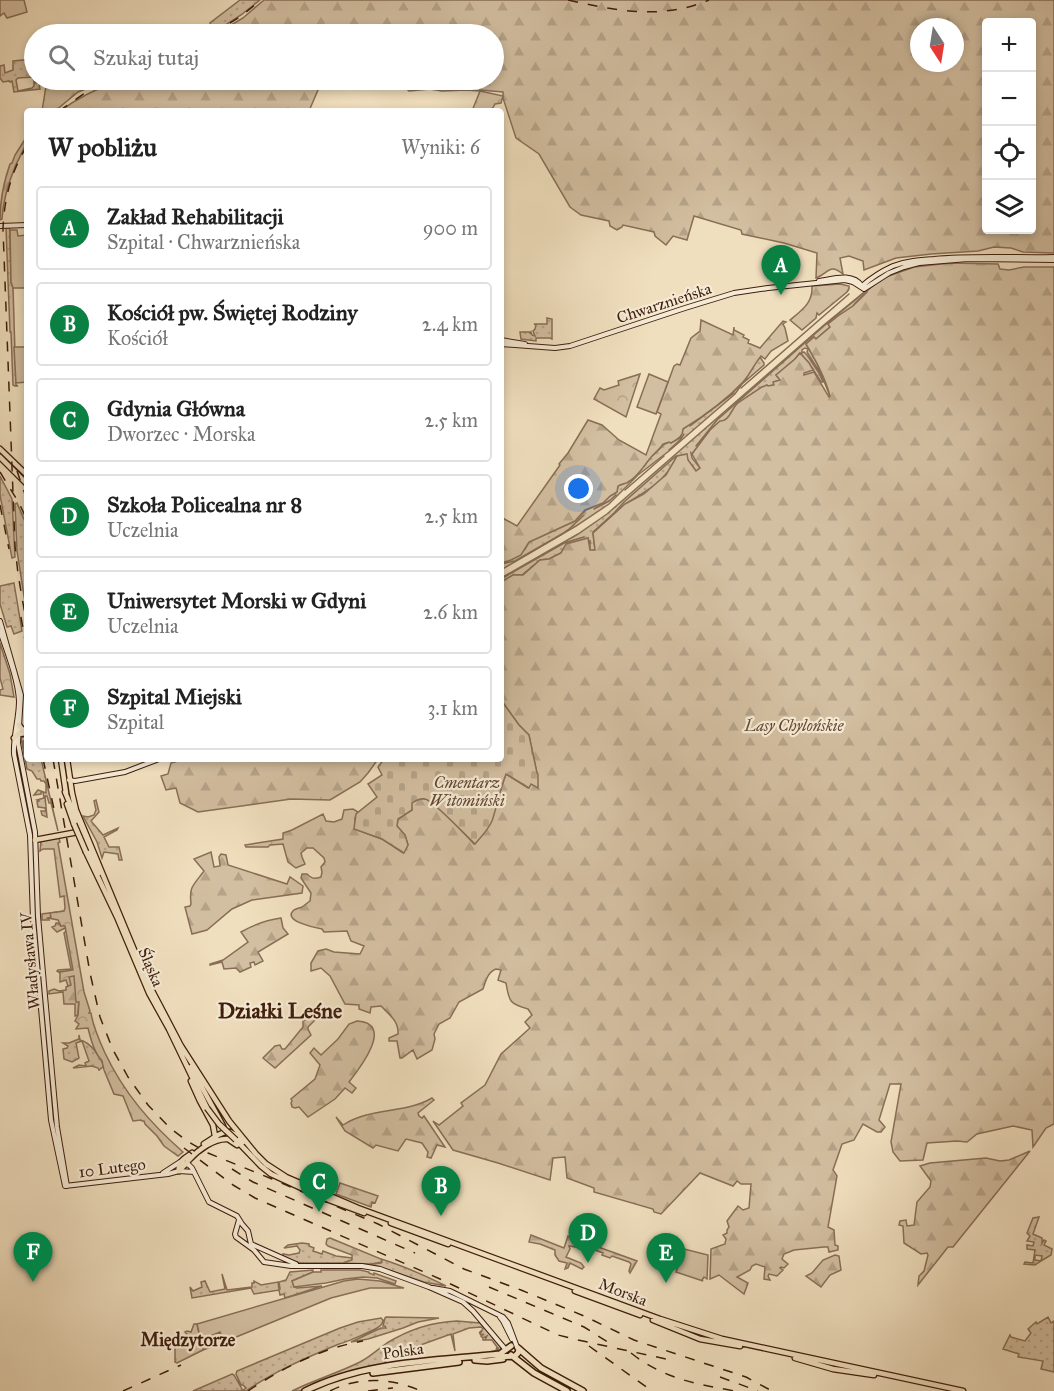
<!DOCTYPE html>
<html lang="pl">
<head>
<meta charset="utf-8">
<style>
	body { margin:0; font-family:"IM FELL Great Primer",serif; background:#f6f6f6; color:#222 }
	.controls { position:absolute; right:18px; top:18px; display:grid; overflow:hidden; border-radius:6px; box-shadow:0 3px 9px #0003 }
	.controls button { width:54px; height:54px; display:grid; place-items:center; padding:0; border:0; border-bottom:2px solid #e0e0e0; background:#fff; color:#222; font:30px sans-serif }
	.compass { position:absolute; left:910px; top:18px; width:54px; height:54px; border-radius:50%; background:#fff; box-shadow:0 3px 9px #0003; rotate:168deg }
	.you { position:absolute; left:579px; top:489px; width:21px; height:21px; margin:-15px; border:4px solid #fff; border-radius:50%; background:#1a73e8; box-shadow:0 0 0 9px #1a73e833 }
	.badge { display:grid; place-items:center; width:39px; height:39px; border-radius:50%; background:#0b8043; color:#fff; font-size:20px; font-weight:700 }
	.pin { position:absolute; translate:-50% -50px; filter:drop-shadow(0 2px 3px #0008) }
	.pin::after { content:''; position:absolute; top:32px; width:21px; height:18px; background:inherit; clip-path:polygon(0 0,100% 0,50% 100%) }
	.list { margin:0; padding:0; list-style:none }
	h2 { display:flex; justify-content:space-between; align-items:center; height:78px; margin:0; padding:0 24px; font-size:26px }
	h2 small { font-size:20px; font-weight:400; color:#767676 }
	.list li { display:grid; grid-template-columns:39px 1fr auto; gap:18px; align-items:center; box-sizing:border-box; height:84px; margin:0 12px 12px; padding:0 12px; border:2px solid #e0e0e0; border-radius:6px }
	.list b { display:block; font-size:22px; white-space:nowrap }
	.list p { margin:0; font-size:20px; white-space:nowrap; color:#767676 }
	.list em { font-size:20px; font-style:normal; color:#767676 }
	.icon { flex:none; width:33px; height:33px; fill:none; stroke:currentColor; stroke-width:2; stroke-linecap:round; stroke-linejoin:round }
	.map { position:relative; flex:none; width:1054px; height:1391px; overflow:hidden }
	.search { position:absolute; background:#fff; box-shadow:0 3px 9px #0003; left:24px; top:24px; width:480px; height:66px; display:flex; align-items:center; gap:15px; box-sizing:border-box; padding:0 21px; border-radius:33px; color:#767676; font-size:22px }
	.panel { position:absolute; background:#fff; box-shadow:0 3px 9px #0003; left:24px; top:108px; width:480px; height:654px; border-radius:6px }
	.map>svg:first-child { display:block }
</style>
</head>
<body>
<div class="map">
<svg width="1054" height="1391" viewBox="0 0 1054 1391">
	<defs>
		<pattern id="grass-dots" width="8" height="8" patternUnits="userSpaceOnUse" patternTransform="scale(1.5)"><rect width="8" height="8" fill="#d2bea0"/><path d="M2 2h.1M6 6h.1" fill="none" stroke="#b5a389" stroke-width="1.8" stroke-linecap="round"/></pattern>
		<pattern id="forest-firs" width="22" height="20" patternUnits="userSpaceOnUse" patternTransform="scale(1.5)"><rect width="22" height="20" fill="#d2bea0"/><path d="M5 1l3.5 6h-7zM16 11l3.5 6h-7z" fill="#b5a389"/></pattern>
		<pattern id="cemetery-stones" width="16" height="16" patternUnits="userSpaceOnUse" patternTransform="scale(1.5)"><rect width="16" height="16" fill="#d2bea0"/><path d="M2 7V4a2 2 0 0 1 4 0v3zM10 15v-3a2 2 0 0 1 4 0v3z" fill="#b5a389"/></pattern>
		<pattern id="park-crowns" width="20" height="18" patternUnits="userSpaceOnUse" patternTransform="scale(1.5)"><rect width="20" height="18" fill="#d2bea0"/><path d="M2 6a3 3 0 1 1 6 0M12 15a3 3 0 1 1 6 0" fill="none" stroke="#b5a389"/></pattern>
	</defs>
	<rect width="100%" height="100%" fill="#f0dfbe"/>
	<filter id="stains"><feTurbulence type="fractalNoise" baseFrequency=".00333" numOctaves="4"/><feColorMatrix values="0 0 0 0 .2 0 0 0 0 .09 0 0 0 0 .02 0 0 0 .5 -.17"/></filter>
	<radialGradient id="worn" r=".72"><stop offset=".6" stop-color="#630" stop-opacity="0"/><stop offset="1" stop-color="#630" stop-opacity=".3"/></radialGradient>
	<path fill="url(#grass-dots)" stroke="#886e56" stroke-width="1.5" d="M240,0h20l-19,15 -26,17 -5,-9z
		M34,59v21h6v1l-6,1 -1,-5 -15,1 -2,2 2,11 14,-3 2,-2v-3h5l1,6 -26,3 -2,-11 -2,1 -1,-1 -6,1 -3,-4v-12l4,-1 1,8 8,-3v-9z
		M6,228h3l1,2 1,52 2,6 3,97 2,1h-3l-2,-1 -2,-53h-1z
		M933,263l-17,3 -33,12 -25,22 -5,6 -15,10 -10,8 2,3 -14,12 -2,-2 -8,7 10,17 14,35 -9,-22 -14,-22 1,-3 -3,-1 -3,2v3l2,-1 3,3 12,18 4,9h-2l-12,-19 -9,-10 -5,6 -19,16 4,5 -6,5 -12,2 -24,16c-7,6 -8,18 -18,19l-10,8 -18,24 -1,-1 1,5 8,10 -4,3 -8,-11 -10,-4c-14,26 -29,34 -53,48 -4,3 -7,7 -10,10 -7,7 -15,13 -22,19l2,17 -5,1v-11l-1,4 -1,-6 -25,11 -2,4 -12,6 -9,1 -18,15h-9l-12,7v-4l77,-44 29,-20 218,-190 49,-40 13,-8 15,-7z
		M547,318l5,1v20l-2,-1h-14v3l-15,-2 -1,-7h10v2l1,-2 1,3 3,1 -2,-5 2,-2 1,-4 -2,-1h13z
		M760,357l4,6v2l-22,19 -7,10 -66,57 -31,24 -29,29 -33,22 -75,44v-7c14,-4 22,-8 28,-21l46,-21 11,-11 16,-7 8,-7 7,-4 1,-6c3,-2 7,-2 10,-4 11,-6 16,-17 24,-26 4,-4 8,-7 11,-11l6,-3 2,1 9,-5 3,-9 47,-34 16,-15 2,-7z
		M0,476l12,23 3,58 -3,1 -12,-63z
		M17,503l10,23v89l-10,-64 -2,-47z
		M14,583l8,48 -8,3 -3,-8 -4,1 -7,-23v-18z
		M27,736v2l-4,3 1,14v-14l3,-2v20h14l17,72 -7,-28h-2l-2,-7h-2l2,21 -5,-2 -1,-4h5l-1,-3 -7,-1 -1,-5 2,-1 -2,-1 7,-2 -1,-6h-2v2l-7,1 4,-5 8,3v-9l-2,-3h-3l-1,-2h-3l-5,-8 -5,-2 -6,-31z
		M96,800l3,12 -8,9 12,14 15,-7 -1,2 -13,7 5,10h10l3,13h-3l-1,-6 -14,-2 -2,6 -5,-16 -14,-26 5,1 6,-2 2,-5 -2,-9z
		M79,1035l1,5c10,2 20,16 24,26l-5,4 -1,-2 -6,-2 -19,2 6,-3 7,1 -1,-3 4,-2 -7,-20 -6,2 3,15 -7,4 -8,-3 -1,-10 4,-1 1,-2 -5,-3h6l10,-4z
		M1039,1217l-6,17 9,4v5l2,-3 2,1 -2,4 8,4 -1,6 -10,6 1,-5 -7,-1v5l6,1 -6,4 -11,-1 1,-2 8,1 2,-13 -8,-1v-4l6,1 1,-4 -7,-1 3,-5 -3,-3 6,-15z
		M302,1243l7,1v2l5,2 -1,3 9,3 1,-3 13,5 16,2v2l-9,3h-42l-12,-3 -6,-4v-2l6,1 10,-2 1,-3 -3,-4 -13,2 4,-3z
		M381,1259c23,7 43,16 65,27l-22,-4 -53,-18 10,-1z
		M313,1270v2l-21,9 2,6 3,1 25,-2 -37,12 -1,-4 -4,1 -1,-5 -25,4 -3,-6 -59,10 -2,-11 3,4 9,-4 -1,-5 4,-1 5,11 15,-3 -3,-15 5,16 25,-3v-4h2v-2l7,4 17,-3 1,7h1l-1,-7 7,-2 4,-8z
		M386,1317l53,1 -21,4 -15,6 -35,11 -17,3 30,-14h5l-1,-2h-2l2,-8z
		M1048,1317l3,6 3,-2v51l-13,-3 2,-8 -25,-4 1,-3 -16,-5 7,-14 1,2 14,4 6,-8 -3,-4 8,-7 1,2z
		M381,1318l2,2c0,2 -1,4 -2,5 -3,4 -37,18 -42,19 -33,14 -64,27 -93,47h-4l4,-3 -3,-3h-2l-5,-11 1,-3 103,-43 18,-6z
		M457,1321l23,2 20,22 1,5 -3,2h-9l10,-2 -1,-2 -2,2 1,-3 -5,-7h-9v-1l2,1 2,-4 -4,2 -2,-2 3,-2 -3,1 -1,-1 2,-3 -3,2 4,-4 -2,-2 -12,1 -16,6 2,17 -4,-17 -64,23 -2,6 -3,2 -35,7 -47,19h-8c22,-11 46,-18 68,-29 10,-5 18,-13 27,-19 21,-13 45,-21 70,-22z
		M232,1374l2,1 8,14 -1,2h-48z"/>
	<path fill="url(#forest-firs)" stroke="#886e56" stroke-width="1.5" fill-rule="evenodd" d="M264,0h790v253l-31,-1 -12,-4 -17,-1 -16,4 -47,3 -35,4 -32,12 -1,-9 -14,-5 -9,2 3,16c-14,-11 -14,-1 -27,4l1,-25 -33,-10 -42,-9 -1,-4 -47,-14 -7,24 -14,-4 -7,9 -11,-9 -1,-4 -31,-7 -1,2 -5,3 -7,-4 -1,-5 -28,-6 -11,-8 -31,-53 -23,-16 -13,-40v-6l-23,-2v1l-14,-1 -24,1 -12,-2 -21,2 -6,-5 -26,-2h-27l-25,-2 -4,1 -12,28h-249c19,-14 38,-23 60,-31h374v-46h-278l27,-16zM986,22h46v208h-46zM919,27h36v36h-36z
		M47,80h61l-30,12 -23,19h-13z
		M27,136c0,11 -8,21 -12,31 -7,17 -12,34 -13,52l-2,1c0,-21 3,-36 10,-56l2,-1 3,-8z
		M950,263l48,1 2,5 9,1 15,-3h30v857l-8,4 -13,19 -1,-17 -19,-4 -36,8 -10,8 -10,-1 -30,2 -4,17 -23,1 -7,-9 -2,-10 10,-58h-11l-11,36 6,7 -4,5h-4l-14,-8 -9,16 -12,4 -9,26 4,6 -9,51 6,3 1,15 3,1v4l-9,2 -1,-5h-4l-30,3 -10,4 -2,5 6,5 -4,4 -3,-1 -1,1 3,2 -6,6 -8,-2 -1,2 2,4 -6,-1 1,-12 -9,-3 -4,2 -2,4 -13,7 11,6 -4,11 -25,-19 -9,4 1,-30 14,-5 1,-5 -3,-4 4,-2v-3l2,-3 -2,-6 11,-15 5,4 6,-2 2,-24h-10l-4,-3 -4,5 -33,-13 -39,41 -7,-2 -1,-3 -59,-17v-4l-27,-10 -2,-21 -12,1 -3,22 -52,-17 -45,-13 -20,-29 6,4 24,-19 -2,-3 24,-18 16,-31 29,-26 -5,-6 7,-7 -4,-6c-18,-5 -19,-7 -22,-26l-8,-3 3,-10 -5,-1c-8,3 -10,11 -13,20l-24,13 -9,16 -11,6 -5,10 1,5 -3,11 -15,9 -4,-9 -11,8h-2l-3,-17h-8v-3l9,-4c1,-12 -8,-19 -17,-28l-10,1 -1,6 -11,-4v-4l-14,-1 -15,-28 -9,-8 -10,3v-8l7,-12 8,-2 8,3 26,2 4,-8 -13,-5 -4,-10 -23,1 -2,-3c-6,-1 -39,-8 -29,-18 1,-2 7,-3 9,-4 3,-2 5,-4 8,-6l1,-8 -10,-15 1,-4h5c4,5 8,5 14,3l1,-5 -1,-5 4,-5 -1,-4 -11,-10h-6l-6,5 1,4 3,7 -9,4 -8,-6 -5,-18 -13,1 -2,2h-22l-1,-2 38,-6v-6l9,-3 31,-16 3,7 8,1 8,-3 2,-9 9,-1 5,3 -3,6v11l27,10 21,14 5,-8 -3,-10 -8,-9 1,-7 14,-9 -1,-7c4,-2 10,-5 14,-4 7,0 42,37 49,45l25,-51 7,-19 22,14 9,-14 -8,-39 -10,-10 -18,-25v-118l12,-7h10l17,-15 9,-1 12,-6 5,-9 22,-6 2,12h5l-2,-17 32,-29 19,-10 16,-14 6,-5 11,-19 10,-2 1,6 8,11 4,-3 -8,-14 18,-24 10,-9c10,0 11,-12 18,-18l24,-16 5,-2 1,1 6,-1 -1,-3 7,-2 -4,-5 19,-16 5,-6 9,10 4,7 -9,3v2l10,-3 15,25 1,-1c-5,-19 -14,-35 -24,-52l8,-7 2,2 14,-12 -2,-3 10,-8 15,-10 14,-14 1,-2 15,-12 31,-11z
		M840,284l9,2v3l-2,3 -28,23 -2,-2 -1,5 -14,12 -12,-10c12,-10 23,-17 22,-34z
		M701,320l32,15 1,-8v3l10,5 -1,2 6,3 -1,3 12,5 23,-27 3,1 -3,2 2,4 3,13 -17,10 -6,8 -4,-3c-6,7 -12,20 -18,26 -17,18 -39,34 -60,47 0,8 -6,10 -12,14l-2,-1 -6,2c-3,5 -7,8 -11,12 -8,9 -13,20 -24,26 -3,2 -7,2 -10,4l-1,6 -7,4 -7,7 -18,7 -10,11 -46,21 -8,13 -10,5 -10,3v-46l16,9 43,-61 -1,-1 9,-11 20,-33 14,5 17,15 27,15 15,-41 -4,-2 17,-46 3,-2 3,1 11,-27 9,-7z
		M185,759h193l-10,14 -8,9 -30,18 -39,-1 -93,13 -18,-9 -4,-15 -10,2 -5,-14 7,-2 3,-11z
		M211,852l3,15 6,-1 -1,-9 2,-3 5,1 2,10 59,19 3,-7 13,9 -1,7 -50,7 -20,9 -25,21 -15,4 -7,-27 5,-1 1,-2c-2,-18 2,-18 13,-33l-10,-12z
		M64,911l15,87 -1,17 -3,1v-12h-11l-1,-12 -14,2v-3l5,-2 5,2 7,-1v-3l4,-2 -8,-11 -5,-3 1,-1 13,-1 -7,-36 2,-2 -1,-3 -8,4 -5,-5 3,-1 1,-3h2l3,3 3,-5 -11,-4 -5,1 1,2h-7v-6z
		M281,918l2,10 5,6 -30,18 5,9 -8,4 -1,-3 -4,1 1,4 -11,5 -4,-4 -12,1 -2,-7 -12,3v-1l13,-4 25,-18 -7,-10c14,-8 25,-12 40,-14z
		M312,1016l3,4 -7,7v2l3,6 -36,33 -12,-10 12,-12 5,-1 2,4h3l18,-22v-6z
		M357,1021c38,2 3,47 -8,61l7,6 -4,5 -7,-5 -10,11 -27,18 -9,-10 -4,1 -3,-1 -1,-4 1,-2 -1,-2 24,-20 5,-14 -10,-12 4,-5 7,7 17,-16 11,-15z
		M432,1098l2,2 -16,13 1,3 3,2 2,-2 21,31 -8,-2 -6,13 -4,-1 1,-5 -6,-9 -16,-4 -8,12 -22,-6 -3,3 -28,-17 -9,-14 7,8c27,-18 62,-11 89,-27z
		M1030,1151l-77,96h-5l-30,38 1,-9 5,-5 4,-16 -1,-2 -6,1 -17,-11 -1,-17 -4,-1 1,-4 6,-1 1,6 7,-1 3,-23 13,-15 1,-6 -11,-15 10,-3 56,-5 14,3 9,-1z
		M340,1183l38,13 -3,7 -3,-1 -1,5 -35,-13z
		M531,1235l33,13 4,-12 69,25 -7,12 -1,-2 2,-7 -2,-2 -17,-6 -2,2 -8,-3 1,-2 -8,-3 -26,-4 1,3 -4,8 15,6 3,4 -2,2 -12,-6 -2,5 -3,1 2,-6 -8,-2 -4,-6v-5l-15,-6 -11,-2z
		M330,1238l51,21 1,3 -11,2 -28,-1 9,-3v-5l-24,-9 -2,-2 1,-5z
		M835,1255l4,1 2,14 -11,5 -9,12 -15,-11 6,-3 11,-13z
		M194,1324h3l6,26 -26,13 -2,-1v-16l3,-1 3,-8 3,2v3h2v-3l4,-1 -5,-6 2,-1 4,1z"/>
	<path fill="url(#cemetery-stones)" stroke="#886e56" stroke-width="1.5" d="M501,700l18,25 10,10 8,38 1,1v14l-7,-4 -2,4 -23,-14c-6,16 -9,32 -14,47 -4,9 -11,16 -17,23 -8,-7 -43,-45 -50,-45 -4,-1 -10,2 -13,4v7l-14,9 -1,7 8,9 3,10 -4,8 -22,-14 -28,-10 2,-15 21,-17 -9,-13 14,-9 -4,-8 6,-8h117z"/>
	<path fill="url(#park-crowns)" stroke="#886e56" stroke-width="1.5" d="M480,91l23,5 -2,7 -6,1 -4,7h-19z
		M640,374l-14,43 -32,-18 6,-11 4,2 15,-5 -1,-4 3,-1z
		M0,643l10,31 4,23 -14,-2v-5l3,-1 -3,-11z
		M59,838l1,4 -2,1 26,149 6,19 -1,2h2c2,14 8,27 14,40 19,40 45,70 78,99l-5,4 -14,-10 -7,-10 -12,-12 -1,-3h-2l-1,-1 -8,1 -10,-25 -9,-2 -10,-24 -2,-9c-8,-9 -11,-21 -14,-33l-12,1 3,-5 -4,-3 3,-6 1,-13h-3l-2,-26 -5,1 2,8 -3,1 -2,-6 -6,2v-10l13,-2 -8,-44h-4l-3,-6 -10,-2 3,-1 -1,-4 14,-2 1,-3 -1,-12 -4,1 -6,-48h-11l-3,2 1,-10z"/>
	<path fill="#d2bea0" stroke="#886e56" stroke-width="1.5" d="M0,0h24l3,12 -20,6 -3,-5 -4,3z
		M10,230h7l1,6 9,-1v53h-14l-2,-6z
		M14,347h13v35l-11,1z
		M649,374l19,8 -12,32 -19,-7z
		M684,1249l24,6 -1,24 -3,-2 -2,3 1,1 -27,-9z
		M321,1270h39l9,2v1l5,2v-2l22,8 -1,3 -18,-6 -14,-1 -18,2 -19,4 -32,4 -2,-6 21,-9h8z
		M358,1279l22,2 24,7h-34l-39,10 -107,44 -4,-10 -12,5 3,10 -8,3 -6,-26 147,-43z"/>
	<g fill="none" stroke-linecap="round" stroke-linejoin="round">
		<path stroke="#856a52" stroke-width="1.5" d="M741,388l108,-94
			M690,426l44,-33
			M696,446l21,-26 108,-95 41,-34
			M669,450l11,-10 4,-6
			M625,490l39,-34
			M594,509l15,-8 7,-6
			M593,532l21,-19 10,-11 52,-46
			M501,564l14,-3 47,-27 7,-5 15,-14
			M501,579l63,-36 20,-6"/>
		<g stroke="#3f1e0c" stroke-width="6">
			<path id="secondary" d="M0,226l27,-1
				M819,281c14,-2 33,-9 43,5 9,-8 20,-15 31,-20 13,-5 27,-6 41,-7 40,-4 80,-1 120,-2
				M501,340l24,4
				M501,344l54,4 15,-2 115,-38 49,-15 34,-5 77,-8 8,2 11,7 25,-16 15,-6 15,-4 49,-4 86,1
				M0,621l21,74 -3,48 17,89 3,84 7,80 12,131 10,59
				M0,631c7,21 18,48 19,70 0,18 -6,35 -5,53l16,81 3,84 18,201 14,66 103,-12 11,-3 15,1
				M69,780l6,1 50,-9 34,-13
				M163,1173l17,-11 9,3 3,3 17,34 28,14 5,8 6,7 3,13 45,20
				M239,1220l-4,14 1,3 18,13 10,12 27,4h71l18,3 49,18 34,15 10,9 33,39
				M433,1288l17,3 53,26 5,6 9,24
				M500,1317l3,4 9,18"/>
		</g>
		<g stroke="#3f1e0c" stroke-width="7">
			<path id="primary" d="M0,449l27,26
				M0,457l27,27
				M19,725l3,4 5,3
				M14,738l4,-4 9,-1
				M61,759l5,34
				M67,759l5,34 4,17 71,171 34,65 48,75 27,33 10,10 20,13 72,31 302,111 62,20 241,52
				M65,792l34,81
				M67,804l7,20
				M35,840l43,-8
				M86,852l31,65 32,76 20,36 38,79
				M191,1067l32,59
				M191,1081l9,20 13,24 2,11
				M230,1132l5,3 8,7
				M236,1140l25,26 10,8 50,23 43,16
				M204,1144l14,-9 7,-3
				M179,1171c4,-4 7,-7 10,-11 9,-10 25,-22 39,-21l9,6
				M179,1171c-2,-10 7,-13 13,-18
				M391,1223l57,21
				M575,1291l65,24
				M653,1320l47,19 40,7
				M795,1358l38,11 41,6"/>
		</g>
		<g stroke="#3f1e0c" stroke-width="8">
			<path id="highway" d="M518,1348l23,20 42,23
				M511,1355l23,18 33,18
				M498,1357l17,-1 3,-3 1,-4
				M475,1360l12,1 16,-2
				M373,1373l86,-11
				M305,1391c60,-30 130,-30 195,-37l11,-8"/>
		</g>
		<use href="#secondary" stroke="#f5ead5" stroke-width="4"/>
		<use href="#primary" stroke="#f0dfbe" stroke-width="4.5"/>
		<use href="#highway" stroke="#f0dfbe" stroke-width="5"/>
		<path stroke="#3f1e0c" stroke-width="1.5" stroke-dasharray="10 10" stroke-linecap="butt" d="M568,0c49,11 93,20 141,0
			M213,34l28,-18 20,-16
			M59,111l26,-18 32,-13
			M27,146c-16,25 -23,54 -24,83l12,317 3,28 9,52
			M17,471l10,29
			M0,472l19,31 8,17
			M0,505l9,44
			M21,617l6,35
			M43,759l11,50
			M53,759l37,214 10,44 13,33 15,27 20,28 22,23 17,13 21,12 64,26 106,45 86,45 57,21 63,26 50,24 112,37 26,14
			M184,1148l49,37 22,13 185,81 118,56 20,5 88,19
			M232,1169l21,13 162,71
			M489,1287l95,40 30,19
			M589,1346l63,45
			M631,1353c33,26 65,31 104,38
			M720,1377l38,14
			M123,1391l58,-26
			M248,1391c34,-23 74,-43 115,-50
			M330,1391c29,-15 62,-13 91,0
			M368,1391l25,-3"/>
		<g stroke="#3f1e0c" stroke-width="7" stroke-linecap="butt">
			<path id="primary-bridge" d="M74,824l12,28
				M207,1108l12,16 17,16"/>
		</g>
		<use href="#primary-bridge" stroke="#f0dfbe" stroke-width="4.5"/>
	</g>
	<g text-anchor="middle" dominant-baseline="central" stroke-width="4.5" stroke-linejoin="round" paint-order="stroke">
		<g font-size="16" fill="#3f1e0c" stroke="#f5ead5">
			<text transform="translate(664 303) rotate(-18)">Chwarznieńska</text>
			<text transform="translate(30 961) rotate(-95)">Władysława IV</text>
			<text transform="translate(151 967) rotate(67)">Śląska</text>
			<text transform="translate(112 1168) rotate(-7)">10 Lutego</text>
			<text transform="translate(623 1292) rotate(21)">Morska</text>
			<text transform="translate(403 1351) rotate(-8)">Polska</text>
		</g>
		<g font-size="16" font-style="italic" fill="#644631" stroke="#f5ead5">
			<text x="794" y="725">Lasy Chylońskie</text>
			<text x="467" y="782">Cmentarz<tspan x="467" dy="18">Witomiński</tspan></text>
		</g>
		<g font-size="18" font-weight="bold" fill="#3f1e0c" stroke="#f5ead5">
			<text x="188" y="1340">Międzytorze</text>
		</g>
		<g font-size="22" font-weight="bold" fill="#3f1e0c" stroke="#f5ead5">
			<text x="280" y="1010">Działki Leśne</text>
		</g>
	</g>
	<rect width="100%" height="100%" filter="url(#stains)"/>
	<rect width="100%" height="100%" fill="url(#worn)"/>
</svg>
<div class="controls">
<button>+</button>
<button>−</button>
<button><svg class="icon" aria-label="locate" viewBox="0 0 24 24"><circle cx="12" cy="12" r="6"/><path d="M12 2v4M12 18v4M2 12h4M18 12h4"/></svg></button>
<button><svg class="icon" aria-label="layers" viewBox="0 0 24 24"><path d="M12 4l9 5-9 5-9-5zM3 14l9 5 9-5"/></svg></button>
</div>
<svg class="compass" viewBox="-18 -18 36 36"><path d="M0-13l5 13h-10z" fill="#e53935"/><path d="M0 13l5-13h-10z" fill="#767676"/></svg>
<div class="you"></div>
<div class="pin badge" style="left:781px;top:295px">A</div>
<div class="pin badge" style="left:441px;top:1216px">B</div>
<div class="pin badge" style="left:319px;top:1212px">C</div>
<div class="pin badge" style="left:588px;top:1263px">D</div>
<div class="pin badge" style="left:666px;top:1283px">E</div>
<div class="pin badge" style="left:33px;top:1282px">F</div>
<div class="search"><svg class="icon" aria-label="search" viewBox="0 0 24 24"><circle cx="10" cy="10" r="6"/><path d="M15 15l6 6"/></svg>Szukaj tutaj</div>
<section class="panel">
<h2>W pobliżu<small>Wyniki: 6</small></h2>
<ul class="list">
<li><span class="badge">A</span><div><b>Zakład Rehabilitacji</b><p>Szpital · Chwarznieńska</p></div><em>900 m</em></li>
<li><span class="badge">B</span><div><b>Kościół pw. Świętej Rodziny</b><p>Kościół</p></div><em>2.4 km</em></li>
<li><span class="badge">C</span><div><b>Gdynia Główna</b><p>Dworzec · Morska</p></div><em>2.5 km</em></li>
<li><span class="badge">D</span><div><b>Szkoła Policealna nr 8</b><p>Uczelnia</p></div><em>2.5 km</em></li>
<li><span class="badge">E</span><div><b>Uniwersytet Morski w Gdyni</b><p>Uczelnia</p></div><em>2.6 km</em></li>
<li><span class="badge">F</span><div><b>Szpital Miejski</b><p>Szpital</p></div><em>3.1 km</em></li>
</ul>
</section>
</div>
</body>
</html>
